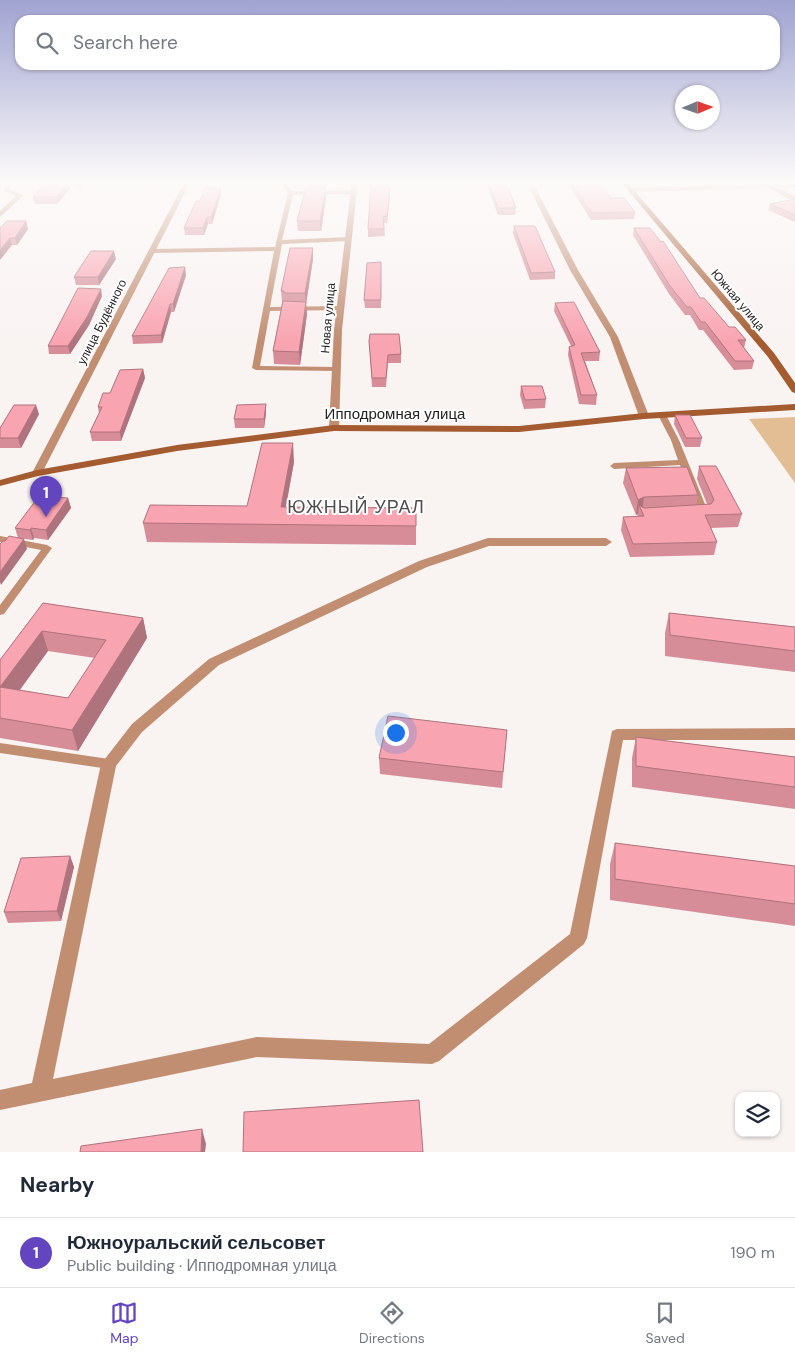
<!DOCTYPE html>
<html lang="en">
<head>
<meta charset="utf-8">
<style>
	body { margin:0; font-family:"DM Sans",sans-serif; background:#f6f6f7; color:#1f2937 }
	.controls { position:absolute; right:15px; bottom:15px; display:grid; overflow:hidden; border-radius:10px; box-shadow:0 1px 4px #0004 }
	.controls button { width:45px; height:45px; display:grid; place-items:center; padding:0; border:0; border-bottom:1px solid #e0e1e3; background:#fff; color:#1f2937; font:25px sans-serif }
	.compass { position:absolute; left:675px; top:85px; width:45px; height:45px; border-radius:50%; background:#fff; box-shadow:0 1px 4px #0004; rotate:88deg }
	.you { position:absolute; left:395px; top:732px; width:18px; height:18px; margin:-12px; border:4px solid #fff; border-radius:50%; background:#1a73e8; box-shadow:0 0 0 8px #1a73e833 }
	.badge { display:grid; place-items:center; width:32px; height:32px; border-radius:50%; background:#6346bf; color:#fff; font-size:16px; font-weight:700 }
	.pin { position:absolute; translate:-50% -41px; filter:drop-shadow(0 1px 2px #0008) }
	.pin::after { content:''; position:absolute; top:26px; width:18px; height:15px; background:inherit; clip-path:polygon(0 0,100% 0,50% 100%) }
	.list { margin:0; padding:0; list-style:none }
	h2 { display:flex; justify-content:space-between; align-items:center; height:65px; margin:0; padding:0 20px; font-size:21px }
	h2 small { font-size:16px; font-weight:400; color:#747a83 }
	.list li { display:grid; grid-template-columns:32px 1fr auto; gap:15px; align-items:center; box-sizing:border-box; height:70px; padding:0 20px; border-top:1px solid #e0e1e3 }
	.list b { display:block; font-size:19px; white-space:nowrap }
	.list p { margin:0; font-size:16px; white-space:nowrap; color:#747a83 }
	.list em { font-size:16px; font-style:normal; color:#747a83 }
	.icon { flex:none; width:28px; height:28px; fill:none; stroke:currentColor; stroke-width:2; stroke-linecap:round; stroke-linejoin:round }
	.map { position:relative; flex:none; width:795px; height:1152px; overflow:hidden }
	.search { position:absolute; background:#fff; box-shadow:0 1px 4px #0004; left:15px; right:15px; top:15px; height:55px; display:flex; align-items:center; gap:12px; box-sizing:border-box; padding:0 18px; border-radius:15px; color:#747a83; font-size:19px }
	.sheet { height:135px; background:#fff }
	nav { display:flex; justify-content:space-around; align-items:center; box-sizing:border-box; height:70px; border-top:1px solid #e0e1e3; background:#fff; font-size:14px; color:#747a83 }
	nav a { display:grid; justify-items:center; gap:2px }
	nav .on { color:#6346bf }
	.map>svg:first-child { display:block }
</style>
</head>
<body>
<div class="map">
<svg width="795" height="1152" viewBox="0 0 795 1152">
	<rect width="100%" height="100%" fill="#f9f3f2"/>
	<path fill="#e3be95" d="M795,417v66l-46,-64z"/>
	<g fill="none" stroke-linecap="round" stroke-linejoin="round">
		<path fill="#c18e72" fill-rule="evenodd" d="M77,181h6l-2,8 -5,-1z
			M281,181h4l8,10 61,-1 3,2 -3,2 -61,1 -11,45 67,-3 3,2 -3,2 -67,3 -12,63 71,-1 3,2 -3,2 -71,1 -10,55 76,1h3v4l-83,-1 -4,-2 22,-117 -122,2 -3,-2 3,-2 123,-2 13,-54z
			M659,413h6l14,27 30,74 -2,2 -6,1 -5,-3 3,-2 -19,-47 -66,4 -4,-3 4,-3 64,-3 -7,-20 -13,-25z
			M0,536l47,9 5,3 -48,66 -4,1v-10l41,-55 -41,-8z
			M0,743l109,16 4,2 2,3 -2,3 -4,2 -109,-16z"/>
		<path fill="#c18e72" fill-rule="evenodd" d="M7,181h6l-3,9 14,5 -24,22v-6l16,-15 -12,-5z
			M185,181h6l-150,294h-8l-1,-2z
			M352,181h6l-16,149 -3,98 -5,3 -5,-3 5,-98z
			M526,181h6l46,89 40,67 31,79 -1,2 -4,1 -5,-3 -29,-79 -40,-67z
			M795,183v4h-17l17,10v5l-26,-14 -139,4 -3,-2 3,-2z
			M488,538h118l6,4 -6,4h-117l-62,21 -208,98 -77,67 -26,34 -63,313 204,-42 172,7 141,-110 42,-203 5,-2 178,-1v12h-172l-36,198 -3,6 -145,117 -7,3 -175,-7 -257,53v-20l32,-7 69,-319 31,-40 77,-65 210,-98z"/>
		<path fill="#a35b2f" fill-rule="evenodd" d="M620,181h6l148,172 21,30v10l-3,-1 -24,-35z
			M795,404v6l-151,9 -125,13 -185,-1 -157,20 -139,25 -38,10v-6l37,-10 140,-25 157,-20 185,1 125,-13z"/>
	</g>
	<path fill="#d68d98" fill-rule="evenodd" d="M142,181h20l-3,4h-16z
		M327,181l-1,7v10l-5,33h-23l-1,-10 11,-34v-5z
		M485,181h20l11,27 -1,7h-17z
		M571,182l40,16 24,14 -1,7 -43,1 -20,-31z
		M388,188h2v7l-3,28h-3l1,13 -17,1v-8z
		M70,189l-13,15h-22l-2,-7z
		M221,194l-9,30h-4l-4,11h-19l-1,-7z
		M795,199v23l-27,-12 2,-6z
		M26,221l2,8 -11,16h-5l-12,-17z
		M514,226l41,46v7l-25,1 -17,-47z
		M634,228l66,70 29,29 17,13 -2,8 10,13 -2,8 -18,1 -31,-40h-4l-9,-15h-5l-16,-21 -36,-59z
		M313,248v11l-7,45 1,10 -7,51 -26,-1 -1,-13 9,-48 -1,-12z
		M116,259l-17,26h-23l-2,-8z
		M381,262v46h-16l-1,-8z
		M186,275l-12,37h-3l-9,31 -29,1 -1,-8z
		M102,296l-13,29 -19,29h-21l-1,-8z
		M555,303l45,49 -1,9h-14l12,34 -1,10 -17,-1 -11,-49 1,-8 2,-1 -17,-35z
		M369,341l32,13v9h-13l-2,24h-14z
		M143,369l2,9 -24,63h-29l-2,-9 9,-18 -1,-7 12,-14z
		M521,386l25,13 -1,9 -21,1 -4,-14z
		M266,413l-2,15h-29l-1,-9z
		M39,414l-18,34h-21v-20z
		M675,415l27,23 -2,9h-15l-11,-23z
		M294,462l-8,45 130,1v37l-269,-3 -4,-19 104,-17z
		M699,466l43,48 -4,13 -27,1 6,14 -3,13 -84,2 -9,-27 2,-13h14l1,-3 -2,1 -13,-32 3,-15 72,27 -2,10 11,-1 -10,-25z
		M68,498l3,10 -23,32 -14,-2 -1,2 -15,-2 -3,-10z
		M43,603l100,15 4,20 -69,113 -78,-13v-78zM48,651l47,7 -27,40 -48,-8z
		M669,613l126,14v45l-130,-16v-23z
		M507,730l-5,58 -122,-14 -1,-16z
		M636,737l159,20v52l-163,-22v-29z
		M615,843l180,23v60l-185,-26v-36z
		M70,856l4,11 -13,54 -53,2 -4,-11z"/>
	<path fill="#ae737c" d="M325,181h2l-1,7v10l-5,33 -1,-10 6,-33z
		M69,182l1,7 -13,15 -1,-7z
		M221,187v7l-9,30 -1,-7z
		M390,188v7l-3,28v-7z
		M207,217l1,7 -4,11 -1,-7z
		M26,221l2,8 -11,16 -2,-7z
		M10,238l2,7 -12,15v-10z
		M313,248v11l-7,45 1,10 -7,51 -1,-13 7,-49 -1,-10z
		M114,251l2,8 -17,26 -1,-8z
		M185,267l1,8 -12,37 -1,-8z
		M101,289l1,7 -13,29 -19,29 -2,-8z
		M170,304l1,8 -9,31 -1,-8z
		M143,369l2,9 -24,63 -1,-9z
		M266,404v9l-2,15v-9z
		M36,405l3,9 -18,34 -3,-10z
		M293,443l1,19 -12,64 -1,-19z
		M644,497l-2,14 -3,-6 -1,9 -2,1 2,-15z
		M68,498l3,10 -23,32 -2,-10z
		M31,528l3,10 -1,2 -3,-10z
		M24,539l3,10 -26,36 -1,-3v-10z
		M143,618l4,20 -69,113 -6,-21z
		M42,631l6,20 -41,56 -7,-20z
		M70,856l4,11 -13,54 -4,-10z
		M202,1129l4,15 -1,8h-4z"/>
	<path fill="#f9a4b1" stroke="#ae737c" fill-rule="evenodd" d="M308,181h17v1h-17z
		M371,181h17v7h2l-3,28h-4l1,13h-16z
		M488,181h17l11,27h-18z
		M598,181l13,17h13l11,14 -43,1 -21,-31z
		M47,182h22l-13,15h-23z
		M205,187h16l-10,30h-4l-4,11h-19l12,-27h4z
		M306,187h20l-6,34h-23z
		M795,199v16l-25,-11z
		M7,221h19l-11,17h-5l-10,12v-22z
		M514,226h21l20,46 -24,1z
		M634,228h16l11,14 2,-1 37,57h4l25,29h6l11,13h-8l16,21h-19l-30,-39h-4l-10,-15h-4l-17,-21z
		M290,248h23l-8,45h-21v-2h-3z
		M91,251h23l-16,26h-24z
		M381,262v38h-17l3,-37z
		M185,267l-12,37h-3l-9,31 -29,1 37,-68z
		M78,288l23,1 -14,28 -19,29h-20z
		M283,301l23,1 -7,50 -26,-1z
		M574,302l26,50 -19,1 16,42h-16l-12,-48 6,-2 -20,-42z
		M370,334h29l2,20 -13,1 -2,23h-14l-3,-37z
		M143,369l-23,63h-30l12,-25h-4l5,-14h7l10,-23z
		M521,386h21l4,13 -21,1z
		M266,404l-2,15h-30l3,-14z
		M14,405h22l-18,33h-18v-10z
		M675,415h15l12,23h-16z
		M262,443h31l-12,64 135,1v18l-273,-3 7,-18 97,1z
		M699,466h17l26,48 -37,1 12,27 -84,2 -10,-27 21,-1 -5,-11 5,3 67,-4 3,-4z
		M687,467l11,28 -54,2 -6,3 -12,-32z
		M39,496l29,2 -22,32 -15,-2 -1,2 -15,-2z
		M9,536l15,3 -24,33v-28l3,-3h2z
		M43,603l100,15 -71,112 -72,-12v-58zM42,631l64,9 -38,58 -68,-11z
		M669,613l126,14v24l-125,-16z
		M388,716l119,14 -4,42 -124,-14z
		M636,737l159,20v30l-159,-21z
		M615,843l180,23v38l-180,-25z
		M70,856l-13,55 -53,1 17,-54z
		M419,1100l4,52h-180l1,-40z
		M202,1129l-1,23h-121l1,-6z"/>
	<linearGradient id="sky" x2="0" y2="1"><stop stop-color="#a0a3d1"/><stop offset="0.53" stop-color="#fcfaf9"/><stop offset="1" stop-color="#fcfaf9" stop-opacity="0"/></linearGradient>
	<rect width="795" height="342" fill="url(#sky)"/>
	<g text-anchor="middle" dominant-baseline="central" stroke-width="4" stroke-linejoin="round" paint-order="stroke">
		<g font-size="12" fill="#252323" stroke="#fff">
			<text transform="translate(738 300) rotate(50)">Южная улица</text>
			<text transform="translate(328 318) rotate(-85)">Новая улица</text>
			<text transform="translate(102 322) rotate(-63)">улица Будённого</text>
		</g>
		<g font-size="15" fill="#252323" stroke="#fff">
			<text x="395" y="414">Ипподромная улица</text>
		</g>
		<g font-size="18" letter-spacing="1" fill="#524c4c" stroke="#fff">
			<text x="356" y="507">ЮЖНЫЙ УРАЛ</text>
		</g>
	</g>
</svg>
<div class="controls">
<button><svg class="icon" aria-label="layers" viewBox="0 0 24 24"><path d="M12 4l9 5-9 5-9-5zM3 14l9 5 9-5"/></svg></button>
</div>
<svg class="compass" viewBox="-18 -18 36 36"><path d="M0-13l5 13h-10z" fill="#e53935"/><path d="M0 13l5-13h-10z" fill="#747a83"/></svg>
<div class="you"></div>
<div class="pin badge" style="left:46px;top:517px">1</div>
<div class="search"><svg class="icon" aria-label="search" viewBox="0 0 24 24"><circle cx="10" cy="10" r="6"/><path d="M15 15l6 6"/></svg>Search here</div>
</div>
<section class="sheet">
<h2>Nearby<small></small></h2>
<ul class="list">
<li><span class="badge">1</span><div><b>Южноуральский сельсовет</b><p>Public building · Ипподромная улица</p></div><em>190 m</em></li>
</ul>
</section>
<nav>
<a class="on"><svg class="icon" aria-label="map" viewBox="0 0 24 24"><path d="M3 6l6-2 6 2 6-2v14l-6 2-6-2-6 2zM9 4v14M15 6v14"/></svg>Map</a>
<a><svg class="icon" aria-label="directions" viewBox="0 0 24 24"><path d="M12 3l9 9-9 9-9-9zM9 14v-3h6M13 9l2 2-2 2"/></svg>Directions</a>
<a><svg class="icon" aria-label="saved" viewBox="0 0 24 24"><path d="M7 4h10v16l-5-4-5 4z"/></svg>Saved</a>
</nav>
</body>
</html>
